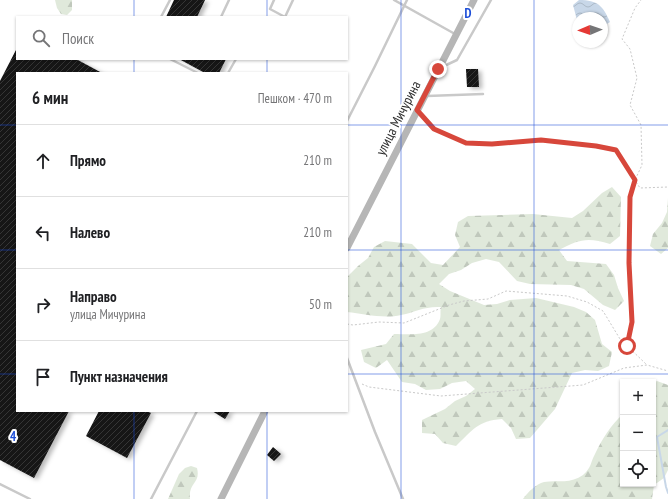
<!DOCTYPE html>
<html lang="ru">
<head>
<meta charset="utf-8">
<style>
	body { margin:0; font-family:"PT Sans Narrow",sans-serif; background:#f2f2f2; color:#202124 }
	.controls { position:absolute; right:12px; bottom:12px; display:grid; overflow:hidden; border-radius:0px; box-shadow:0 1px 3px #0004 }
	.controls button { width:36px; height:36px; display:grid; place-items:center; padding:0; border:0; border-bottom:1px solid #e0e0e0; background:#fff; color:#202124; font:20px sans-serif }
	.compass { position:absolute; left:572px; top:12px; width:36px; height:36px; border-radius:50%; background:#fff; box-shadow:0 1px 3px #0004; rotate:268deg }
	.stop { position:absolute; width:12px; height:12px; margin:-9px; border:3px solid #d7473b; border-radius:50%; background:#fff }
	.stop.end { background:#d7473b; border-color:#fff; box-shadow:0 1px 4px #0008 }
	.list { margin:0; padding:0; list-style:none }
	h2 { display:flex; justify-content:space-between; align-items:center; height:52px; margin:0; padding:0 16px; font-size:17px }
	h2 small { font-size:13px; font-weight:400; color:#757577 }
	.list li { display:grid; grid-template-columns:26px 1fr auto; gap:12px; align-items:center; box-sizing:border-box; height:72px; padding:0 16px; border-top:1px solid #e0e0e0 }
	.list b { display:block; font-size:15px; white-space:nowrap }
	.list p { margin:0; font-size:13px; white-space:nowrap; color:#757577 }
	.list em { font-size:13px; font-style:normal; color:#757577 }
	.icon { flex:none; width:22px; height:22px; fill:none; stroke:currentColor; stroke-width:2; stroke-linecap:round; stroke-linejoin:round }
	.map { position:relative; flex:none; width:668px; height:499px; overflow:hidden }
	.search { position:absolute; background:#fff; box-shadow:0 1px 3px #0004; left:16px; top:16px; width:332px; height:44px; display:flex; align-items:center; gap:10px; box-sizing:border-box; padding:0 14px; border-radius:0px; color:#757577; font-size:15px }
	.panel { position:absolute; background:#fff; box-shadow:0 1px 3px #0004; left:16px; top:72px; width:332px; height:340px; border-radius:0px }
	.map>svg:first-child { display:block }
</style>
</head>
<body>
<div class="map">
<svg width="668" height="499" viewBox="0 0 668 499">
	<defs>
		<pattern id="forest-firs" width="22" height="20" patternUnits="userSpaceOnUse"><rect width="22" height="20" fill="#e0e9db"/><path d="M5 1l3.5 6h-7zM16 11l3.5 6h-7z" fill="#c0c8bc"/></pattern>
		<pattern id="water-waves" width="16" height="10" patternUnits="userSpaceOnUse"><rect width="16" height="10" fill="#c8d7e8"/><path d="M0 5q4-4 8 0t8 0" fill="none" stroke="#acb9c7"/></pattern>
		<pattern id="building-hatch" width="6" height="6" patternUnits="userSpaceOnUse"><rect width="6" height="6" fill="#131313"/><path d="M-1 1l2-2M0 6l6-6M5 7l2-2" fill="none" stroke="#363636"/></pattern>
		<filter id="shadow"><feDropShadow dx="3.5" dy="2" stdDeviation="2" flood-color="#0004"/></filter>
	</defs>
	<rect width="100%" height="100%" fill="#fff"/>
	<path fill="url(#forest-firs)" d="M55,0h17v10l-5,5 -6,-1 -4,-6z
		M612,187l9,10 -1,39 -10,8c-22,-7 -31,-5 -51,6l8,11 39,3 8,11 4,13 6,13 -9,9 -12,-5 -19,-16 -13,-4 -41,-1 -13,-3 -18,-19 -13,-3 -14,4 -11,7 -12,4 -10,10 11,7 34,14 13,-1 13,-4 26,-2 38,9 12,5 9,8 7,24 10,8 -3,14 -11,5 -13,-1 -13,3 -17,36 -25,29 -14,1 -5,-11 -9,-9c-25,2 -29,11 -46,27l-13,-3 -8,-9 -13,-1v-13l23,-11 10,-8 11,-5 9,-7 -9,-8 -14,2 -12,6 -14,1 -11,-6 -13,-2 -15,-22 -11,8 -12,-6 -3,-12 25,-6 8,-10c15,0 39,4 46,-15 1,-3 0,-9 1,-12 -17,-1 -25,5 -40,8 -17,4 -37,-1 -54,-3l1,-36 10,-10 10,-8 6,-11 11,-6 27,3 19,19 12,2 17,-18 -5,-12 3,-13 10,-6 65,-2 39,4 11,-7 19,-18z
		M668,198v50l-7,6 -11,-8 3,-12 9,-11 5,-11z
		M657,381l11,4v85l-4,8 -10,7 -2,14h-129c5,-7 13,-15 21,-17 14,-2 27,2 39,-7 9,-8 7,-12 12,-21 7,-15 16,-29 28,-40v70h30v-101z
		M191,466l6,2c4,16 -9,14 -7,31h-22l11,-25 6,-6z"/>
	<path fill="url(#water-waves)" d="M579,0c19,0 24,6 31,22l-8,5v-9h-24l-1,2 -4,-15z"/>
	<g fill="none" stroke-linecap="round" stroke-linejoin="round">
		<path stroke="#c8d7e8" stroke-width="2" d="M668,430l-11,7 9,50 2,6"/>
	</g>
	<path fill="url(#building-hatch)" filter="url(#shadow)" d="M174,0h31l-8,17h-31z
		M17,48v11h59l26,14h-85v338h52l-35,67 -34,-18v-379z
		M179,59h47l-7,14h-14z
		M466,69h12l1,18h-12z
		M99,411h47l5,2 -24,45 -41,-22z
		M212,411h18l-5,8z
		M273,447l8,7 -7,7 -7,-6z"/>
	<g fill="none" stroke-linecap="round" stroke-linejoin="round">
		<path stroke="#c9c9c9" stroke-width="1" stroke-dasharray="2 2" stroke-linecap="butt" d="M423,117l11,12 32,14 26,1 49,-4 55,6 20,4 24,38 28,-1
			M347,324l6,1 26,-3 25,1 45,-18 15,-4 24,-2 18,-8 61,5 20,6 16,9 17,28 27,26
			M627,346l5,-24 -3,-59 1,-66 5,-17 7,-15 -1,-40 -11,-20 7,-27 -7,-29 -8,-10 13,-31 6,-8
			M362,384l7,3 72,9 142,-11 41,-17 23,-3 21,6"/>
		<path stroke="#c9c9c9" stroke-width="2.5" d="M274,0l-4,9 15,8 8,-17
			M394,0l61,34
			M161,17l9,-17
			M221,17l8,-17
			M170,59l28,14
			M442,67l15,-7 34,-60
			M228,73l8,-14
			M427,96l56,-2
			M347,121l28,-55 32,-66
			M347,358l28,74 28,67
			M0,484l30,15
			M151,499l46,-88"/>
		<path stroke="#b6b6b6" stroke-width="7" d="M347,248l127,-248
			M221,499l44,-88"/>
	</g>
	<g fill="none" stroke-linecap="round" stroke-linejoin="round">
		<path stroke="#d7473b" stroke-width="5" d="M438,69l-21,41 17,19 32,14 26,1 49,-4 55,6 20,4 19,30 -5,17 -1,66 3,59 -5,24"/>
	</g>
	<path fill="none" stroke="#1d4ed8" stroke-width="1" stroke-opacity="0.55" d="M134,0v17M267,0v17M401,0v499M534,0v499M134,59v14M267,59v14M0,125h17M347,125h321M0,250h17M347,250h321M0,374h17M347,374h321M134,411v88M267,411v88"/>
	<g text-anchor="middle" dominant-baseline="central" stroke-width="4" stroke-linejoin="round" paint-order="stroke">
		<g font-size="14" fill="#2c2c2c" stroke="#fff">
			<text transform="translate(398 118) rotate(-63)">улица Мичурина</text>
		</g>
	</g>
	<g font-size="13" text-anchor="middle" font-weight="bold" fill="#1d4ed8" stroke="#fff" stroke-width="4" stroke-linejoin="round" paint-order="stroke">
		<text x="468" y="18">D</text>
		<text x="13" y="441">4</text>
	</g>
</svg>
<div class="controls">
<button>+</button>
<button>−</button>
<button><svg class="icon" aria-label="locate" viewBox="0 0 24 24"><circle cx="12" cy="12" r="6"/><path d="M12 2v4M12 18v4M2 12h4M18 12h4"/></svg></button>
</div>
<svg class="compass" viewBox="-18 -18 36 36"><path d="M0-13l5 13h-10z" fill="#e53935"/><path d="M0 13l5-13h-10z" fill="#757577"/></svg>
<div class="stop" style="left:627px;top:346px"></div>
<div class="stop end" style="left:438px;top:69px"></div>
<div class="search"><svg class="icon" aria-label="search" viewBox="0 0 24 24"><circle cx="10" cy="10" r="6"/><path d="M15 15l6 6"/></svg>Поиск</div>
<section class="panel">
<h2>6 мин<small>Пешком · 470 m</small></h2>
<ul class="list">
<li><svg class="icon" aria-label="ahead" viewBox="0 0 24 24"><path d="M12 20V5M6 11l6-6 6 6"/></svg><div><b>Прямо</b></div><em>210 m</em></li>
<li><svg class="icon" aria-label="left" viewBox="0 0 24 24"><path d="M17 20v-9H6M10 6l-5 5 5 5"/></svg><div><b>Налево</b></div><em>210 m</em></li>
<li><svg class="icon" aria-label="right" viewBox="0 0 24 24"><path d="M7 20v-9h11M14 6l5 5-5 5"/></svg><div><b>Направо</b><p>улица Мичурина</p></div><em>50 m</em></li>
<li><svg class="icon" aria-label="arrive" viewBox="0 0 24 24"><path d="M6 21V4h12l-3 4 3 4H6"/></svg><div><b>Пункт назначения</b></div></li>
</ul>
</section>
</div>
</body>
</html>
